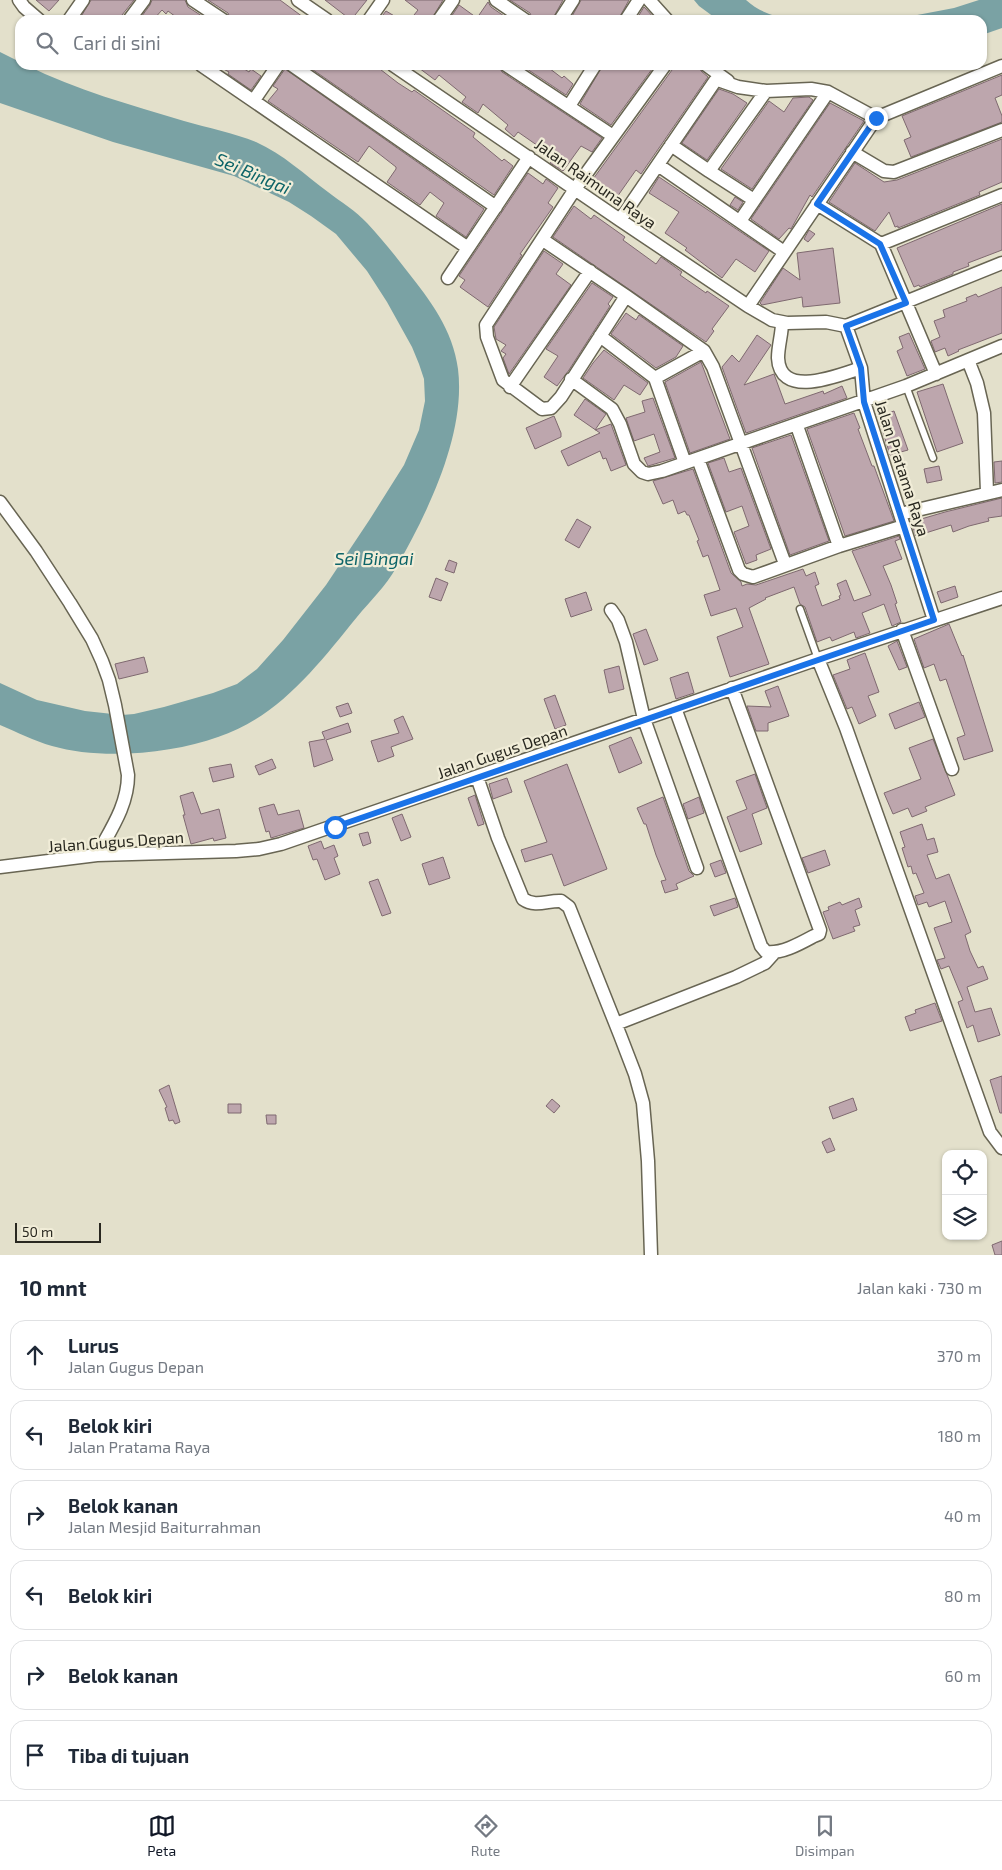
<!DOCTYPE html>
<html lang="id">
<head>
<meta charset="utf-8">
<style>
	body { margin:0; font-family:"Exo 2",sans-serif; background:#f6f6f7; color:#1f2937 }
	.controls { position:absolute; right:15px; bottom:15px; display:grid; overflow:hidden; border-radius:10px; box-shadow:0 1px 4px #0004 }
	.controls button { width:45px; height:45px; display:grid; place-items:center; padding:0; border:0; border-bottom:1px solid #e0e1e3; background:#fff; color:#1f2937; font:25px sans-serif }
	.scale { position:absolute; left:15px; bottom:12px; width:86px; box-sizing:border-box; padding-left:5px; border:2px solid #292820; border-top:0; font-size:14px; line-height:18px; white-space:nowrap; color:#292820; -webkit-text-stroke:4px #f1edd8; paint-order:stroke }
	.stop { position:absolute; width:15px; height:15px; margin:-11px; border:4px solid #1a73e8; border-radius:50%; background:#fff }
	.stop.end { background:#1a73e8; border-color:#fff; box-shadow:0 1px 5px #0008 }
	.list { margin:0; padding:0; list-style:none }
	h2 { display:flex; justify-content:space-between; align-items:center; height:65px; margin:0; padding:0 20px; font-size:21px }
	h2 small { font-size:16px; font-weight:400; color:#747a83 }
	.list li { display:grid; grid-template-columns:32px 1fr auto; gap:15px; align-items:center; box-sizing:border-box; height:70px; margin:0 10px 10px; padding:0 10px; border:1px solid #e0e1e3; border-radius:15px }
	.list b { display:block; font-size:19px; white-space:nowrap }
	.list p { margin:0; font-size:16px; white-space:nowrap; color:#747a83 }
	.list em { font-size:16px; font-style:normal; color:#747a83 }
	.icon { flex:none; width:28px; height:28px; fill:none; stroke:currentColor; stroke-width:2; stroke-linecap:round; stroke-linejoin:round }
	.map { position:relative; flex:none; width:1002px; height:1255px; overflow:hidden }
	.search { position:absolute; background:#fff; box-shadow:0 1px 4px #0004; left:15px; right:15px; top:15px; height:55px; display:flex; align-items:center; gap:12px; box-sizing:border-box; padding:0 18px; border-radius:15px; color:#747a83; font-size:19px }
	.sheet { height:545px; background:#fff }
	nav { display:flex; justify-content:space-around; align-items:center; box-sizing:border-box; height:70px; border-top:1px solid #e0e1e3; background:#fff; font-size:14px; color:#747a83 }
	nav a { display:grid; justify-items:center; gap:2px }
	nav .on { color:#111827 }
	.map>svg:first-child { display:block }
</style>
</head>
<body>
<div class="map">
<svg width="1002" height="1255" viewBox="0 0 1002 1255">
	<rect width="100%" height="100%" fill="#e3e0cb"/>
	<path fill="#7aa2a4" d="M694,0h52c13,12 29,17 46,20h-74l-19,-14z
		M979,0h23v28l-20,7v-15h-91l63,-12z
		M0,52l20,10v3h6c50,25 105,40 158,56 24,7 50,12 72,21 27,12 49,33 72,50 13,10 28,19 39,31 14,15 27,31 40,48 23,29 46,59 51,98 8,65 -30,143 -62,199 -10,18 -26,33 -39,49 -39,48 -78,100 -139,120 -47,17 -118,23 -166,9 -18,-5 -35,-14 -52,-21v-42l37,17 48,11 37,4 12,-1 30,-7 49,-14 24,-9 20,-15 26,-29 43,-55 44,-66 34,-54 15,-35 6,-29 -1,-22 -5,-15 -7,-17 -25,-45 -20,-31 -31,-37 -25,-18 -22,-14 -55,-26 -121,-34 -113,-39z"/>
	<path fill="#bda6ad" stroke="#7f6970" d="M36,0h23l-10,11z
		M91,0h43l-12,15 -1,5h-42z
		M152,0h33l3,7 20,13h-28l-12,-9 -2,3 -4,-4 -9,10h-14l11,-15z
		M208,0h72l27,20h-76l-3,-7z
		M325,0h42l-16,20z
		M405,0h38l-12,20h-21l8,-10z
		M510,0h53l-11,20h-19l-3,-7z
		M581,0h48l-11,20h-48z
		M488,2l3,5 13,9 -3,4h-52l10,-15 18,13z
		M644,7l1,1 11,12h-20z
		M386,11l15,9h-22z
		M216,65h22l11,7 2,-3 10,7 -10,14 -23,-16 1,-2z
		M306,65h62l5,4 3,-3 22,17 14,9 2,-2 61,43 -2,4 29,24 2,-2 9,7 -19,29z
		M415,65h83l4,7 100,66 -10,14 -11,-6 -18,25 -13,-8 4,-6 -36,-25 -4,5 -9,-8 3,-4 -25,-21 -5,9 -16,-11 4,-5 -27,-22 -4,5z
		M521,65h24l17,13 2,-2 9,8 -7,11z
		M603,65h52l-44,60 -31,-21z
		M673,65h25l3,6 7,6 -67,97 -5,-4 -19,27 -12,-8 -4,6 -13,-9 84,-116z
		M285,69l199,140 -18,28 -30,-21 8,-13 -14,-11 -10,13 -33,-23 9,-13v-2l-27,-21 -11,16 -90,-61 10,-12 -5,-3z
		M1002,75v20l-7,3 7,18v6l-91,35 -7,-17 7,-3 -9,-21z
		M719,89l14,5 14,9 -40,57 -25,-17z
		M809,97l4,3 -61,89 -31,-20 48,-68 15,11 9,-14z
		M830,103l34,18 -52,76 -2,-2 -19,34 -2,-1 -10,11 -28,-20z
		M1002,139v43l-23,10 1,3 -82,33v-2l-3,1 -6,-15 -14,19 -46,-29 26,-39 29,19 13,-2z
		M528,173l15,11 3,-5 12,9 -10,15 5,4 -33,47 2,1 -34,52 -28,-20 5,-7 -6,-4z
		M659,177l110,74 -14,21 -19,-13 -14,19 -37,-28 2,-2 -22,-15 14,-21 -30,-19z
		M735,197l8,5 -5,8 -8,-5z
		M1002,204v46l-34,13 1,3 -16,6v2l-33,13 -1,-2 -5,2 -17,-39z
		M574,206l17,13 3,-4 31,22 -2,3 33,24 5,-7 21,15 -2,3 26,18 1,-2 22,15 -17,23 2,2 -8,11 -153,-105z
		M809,230l6,4 -7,8 -4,-3z
		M833,248l7,55 -37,4 -1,-10 -40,8 -2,-2 23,-35 17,12 -3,-27z
		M544,251l19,13 -7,10 15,11 -62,89 -6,-16 3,-4 -5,-3 5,-6 -10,-6 -2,-12z
		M592,283l21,14 -5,7 2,2 -41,64 -12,16 -13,-9 14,-21 -12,-7z
		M1002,287v46l-44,17 1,1 -11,5 -3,-8 -10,4 -4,-11 9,-4 -6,-16 11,-4 -2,-7 24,-9 -1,-3 10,-4 2,3z
		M626,313l10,7 3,-5 44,31 -7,11 -20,11 -45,-34z
		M909,333l16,36 -18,7 -10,-25 6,-3 -4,-11z
		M757,335l14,10 -27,40 30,-11 11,30 38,-13 1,3 18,-8 5,12 -101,35 -24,-66 10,-12 7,7z
		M604,350l44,33 -8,12 -16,-10 -10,15 -31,-22 10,-15z
		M701,362l29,77 -40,14 -25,-71z
		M943,384l20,59 -26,9 -20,-60z
		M653,398l22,60 -27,8 -4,-8 16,-6 -6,-18 -20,7 -8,-23 19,-6 -3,-11z
		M585,399l21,15 -11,16 16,-6 15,41 -15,6 -5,-13 -3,1 -3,-8 -32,15 -7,-15 39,-18 -26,-18z
		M894,411l14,39 -18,5 -12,-39z
		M854,413l6,15 -2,1 14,37h2l20,55 -49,15 -38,-107z
		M554,416l7,17v4l-26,12 -9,-21z
		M791,435l38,106 -39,14 -38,-107z
		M724,458l5,14 12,-4 30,81 -15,6 1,5 -11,4 -12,-32 15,-6 -7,-20 -16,6 -18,-49z
		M1002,461v21l-7,1 -1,-21z
		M939,466l3,14 -15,3 -3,-14z
		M693,469l38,104 10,9 1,4 5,-2 9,1 47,-16 3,7 9,-4 4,12 -4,2 7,20 18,-7 -1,-3 2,-1 -4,-11 9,-4 8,21 17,-6 -19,-44 47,-15 1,3 -5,2 7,18 -19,7 8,19 6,18 -2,1 6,18 -9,4 -8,-22 -22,9 8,20 -14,5 -2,-6 -22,9 -2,-4 -13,5 -12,-35 -5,-3 -6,-17 -29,11 1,1 -17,9 20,56 -39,13 -13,-40 26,-10 -7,-19 -25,8 -7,-21 16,-5 -12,-35 -5,2 -6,-16 2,-1 -10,-25h-2l-2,-4 -7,3 -5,-14 -10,4 -10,-23z
		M1002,498v18l-14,2 1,3 -20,5 -16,6 -2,-7 -35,11 -5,-14 34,-10z
		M577,519l14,8 -12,21 -14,-8z
		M449,560l8,3 -3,10 -9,-3z
		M436,578l12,5 -7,18 -12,-4z
		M955,586l3,11 -17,6 -4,-11z
		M586,592l6,18 -21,7 -6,-18z
		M949,624l13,32 1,-1 30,96 -29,9 -7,-22 8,-3 -19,-56 -6,2 -6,-17 -10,4 -10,-29z
		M646,629l12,31 -14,5 -11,-31z
		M897,641l10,26 -8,3 -11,-24z
		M865,653l14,39 -11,4 8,20 -17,8 -7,-17 -5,2 -14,-34 17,-6 -3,-9z
		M144,657l4,15 -29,7 -4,-15z
		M619,666l5,23 -15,4 -5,-23z
		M688,672l6,21 -18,6 -6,-21z
		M778,686l11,30 -21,7v8h-12l-9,-25 24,1 -6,-16z
		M555,695l11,30 -11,4 -11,-30z
		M919,702l6,15 -30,12 -6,-15z
		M348,703l4,10 -12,4 -4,-10z
		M403,716l10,23 -22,8 3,9 -16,6 -7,-21 28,-8 -5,-13z
		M348,723l3,9 -25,8 7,20 -19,7 -5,-25 16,-3 -3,-7z
		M631,737l11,26 -23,10 -10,-27z
		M933,739l22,56 -30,12 2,4 -15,6 -4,-9 -15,6 -9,-21 37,-14 -12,-31z
		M272,759l4,9 -17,7 -4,-9z
		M231,764l3,13 -21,5 -4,-14z
		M567,764l40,105 -43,17 -12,-32 -27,8 -4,-12 26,-8 -23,-61z
		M755,774l12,34 -15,6 10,30 -22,8 -13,-35 20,-8 -11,-28z
		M507,778l5,14 -19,7 -4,-15z
		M193,792l8,22 18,-5 7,29 -12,3 -1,-3 -22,6 -8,-29h2l-5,-19z
		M475,795l9,29 -6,2 -10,-28z
		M663,797l26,74 5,5 -18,8 2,5 -13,4 -4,-12 5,-1 -10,-25 -10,-31h-2l-7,-16z
		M699,797l5,16 -16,6 -5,-15z
		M274,804l4,11 21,-5 5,18 -33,10 -2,-7 -3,1 -7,-24z
		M402,814l9,23 -10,4 -9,-23z
		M922,824l5,16 7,-2 4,14 -11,3 9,24 13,-5 22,58 -6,3 5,16 8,17 5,-2 5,13 -21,8 8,25 16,-4 9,27 -22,7 -5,-17 -6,3 -9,-26 5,-2 -14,-34 -8,3 -4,-9 8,-2 -11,-30 18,-6 -7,-21 -16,6 -2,-5 -9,3 -3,-9 9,-3 -8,-20 -3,1 -2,-8 -3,1 -6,-19 3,-1 -5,-15z
		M368,832l3,11 -8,3 -4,-12z
		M321,841l3,8 10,-4 4,11 -4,2 6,16 -15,6 -8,-21 -4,1 -5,-14z
		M825,850l5,15 -22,8 -6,-15z
		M443,857l7,21 -21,7 -7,-21z
		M721,860l5,13 -11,4 -5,-13z
		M378,879l13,34 -9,3 -13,-34z
		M735,898l3,9 -24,9 -4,-10z
		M859,898l3,9 -7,3 5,15 -7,2 2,4 -22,8 -10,-27 6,-2 -1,-3 12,-5 2,3z
		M935,1003l7,18 -32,10 -5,-14 11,-4 -1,-3z
		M1002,1076v37h-2l-10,-33z
		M169,1085l11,37 -5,2 -2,-4 -4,1 -4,-13 2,-1 -8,-17z
		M853,1098l4,12 -24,9 -4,-12z
		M552,1099l8,7 -6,7 -8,-7z
		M228,1104h13v9h-13z
		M266,1115h10v9h-9z
		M830,1138l5,12 -8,3 -5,-11z
		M1002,1241v14h-7l-3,-10z"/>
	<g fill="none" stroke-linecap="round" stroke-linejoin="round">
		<g stroke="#686553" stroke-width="9">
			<path id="service" d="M906,386l27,72
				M800,609l18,50"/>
		</g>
		<g stroke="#686553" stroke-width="15">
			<path id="minor" d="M19,0l5,7 15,13
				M193,0l30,20
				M298,0l29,20
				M496,0l29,20
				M649,0l18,20
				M69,20l14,-20
				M129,20l15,-20
				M369,20l14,-20
				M439,20l14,-20
				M560,20l13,-20
				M626,20l13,-20
				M201,65l267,183
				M292,65l204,142
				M393,65l227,155 128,86 24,14 15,3 39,-1 20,4
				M506,65l107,71
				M706,65l22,16
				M254,100l24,-35
				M569,106l26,-41
				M671,145l38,26 57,-80 45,-2 17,3 48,26
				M852,152l32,19 10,1 108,-42
				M658,165l126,87
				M709,171l45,29
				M817,204l64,40 55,130
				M620,220l95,-139 3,-1 20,7 28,4
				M740,221l88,-129
				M543,240l83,56 78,55 9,16 72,197
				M881,244l121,-49
				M448,278l81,-121
				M626,296l-65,101 -10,11 -9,1 -39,-29 -16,-43 -1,-12 89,-136 90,-124
				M748,306l128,-188 126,-52
				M782,323c0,11 -4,23 -4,35 2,42 61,17 83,10
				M846,326l15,42 3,34 70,218
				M846,326l156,-63
				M600,336l55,42
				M968,360l9,23 7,30 3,79
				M571,379l41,30 8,15 14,40 8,8 6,2 14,-3 23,-8 -30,-85 49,-27
				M510,387l80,-116
				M797,426l42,120
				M698,459l41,111 4,4 10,3 86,-31 65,-20
				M685,463l221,-77 96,-40
				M0,502l36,49 34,52 22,36 10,22 7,19 6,25 13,70c0,30 -17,54 -31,80
				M900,514l102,-24
				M611,610l7,10 8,22 18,77 53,149
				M902,630l50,139
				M818,659l28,69 144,404 12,16
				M675,708l86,238 5,6c16,2 35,-9 48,-16l5,-2 1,-4 -88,-242
				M477,777l21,61 25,61c13,9 25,1 38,2l8,6 51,128 15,39 8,29 5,58 3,94
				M0,867l97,-12 139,-4 23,-2 22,-5 537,-185 184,-61
				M616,1024l120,-47 29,-14 9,-10"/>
		</g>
		<use href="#service" stroke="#fff" stroke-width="6"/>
		<use href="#minor" stroke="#fff" stroke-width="12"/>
	</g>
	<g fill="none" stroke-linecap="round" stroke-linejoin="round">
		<path stroke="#1a73e8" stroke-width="6" d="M335,827l599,-207 -70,-218 -3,-34 -15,-42 60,-23 -26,-59 -63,-40 59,-86"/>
	</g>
	<g text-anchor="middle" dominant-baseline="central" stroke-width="4.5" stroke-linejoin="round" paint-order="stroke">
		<g font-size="16" fill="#292820" stroke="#f1edd8">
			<text transform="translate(596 183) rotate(35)">Jalan Raimuna Raya</text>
			<text transform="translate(903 468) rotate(72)">Jalan Pratama Raya</text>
			<text transform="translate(502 751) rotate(-19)">Jalan Gugus Depan</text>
			<text transform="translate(116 841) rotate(-4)">Jalan Gugus Depan</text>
		</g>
		<g font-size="18" font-style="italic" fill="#0d6468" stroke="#f1edd8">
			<text transform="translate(253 173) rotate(23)">Sei Bingai</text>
			<text x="374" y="558">Sei Bingai</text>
		</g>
	</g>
</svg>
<div class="controls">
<button><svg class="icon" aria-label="locate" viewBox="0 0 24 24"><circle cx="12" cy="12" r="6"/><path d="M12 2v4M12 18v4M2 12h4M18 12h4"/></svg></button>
<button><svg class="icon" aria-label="layers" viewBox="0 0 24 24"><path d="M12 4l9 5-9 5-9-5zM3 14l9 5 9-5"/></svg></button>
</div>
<div class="scale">50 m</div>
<div class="stop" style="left:335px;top:827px"></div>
<div class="stop end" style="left:876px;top:118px"></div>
<div class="search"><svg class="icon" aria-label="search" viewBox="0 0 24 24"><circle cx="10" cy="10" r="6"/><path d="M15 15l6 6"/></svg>Cari di sini</div>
</div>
<section class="sheet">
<h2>10 mnt<small>Jalan kaki · 730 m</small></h2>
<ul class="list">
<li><svg class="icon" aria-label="ahead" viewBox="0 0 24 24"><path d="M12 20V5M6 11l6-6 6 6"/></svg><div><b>Lurus</b><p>Jalan Gugus Depan</p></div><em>370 m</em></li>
<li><svg class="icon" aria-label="left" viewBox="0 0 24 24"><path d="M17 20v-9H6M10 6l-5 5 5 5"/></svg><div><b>Belok kiri</b><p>Jalan Pratama Raya</p></div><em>180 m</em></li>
<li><svg class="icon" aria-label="right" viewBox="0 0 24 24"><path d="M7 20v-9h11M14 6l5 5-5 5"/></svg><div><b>Belok kanan</b><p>Jalan Mesjid Baiturrahman</p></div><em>40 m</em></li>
<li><svg class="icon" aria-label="left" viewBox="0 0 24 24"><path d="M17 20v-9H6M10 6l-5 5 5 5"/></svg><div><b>Belok kiri</b></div><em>80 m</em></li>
<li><svg class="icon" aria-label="right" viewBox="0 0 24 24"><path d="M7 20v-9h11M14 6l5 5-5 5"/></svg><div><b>Belok kanan</b></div><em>60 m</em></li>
<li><svg class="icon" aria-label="arrive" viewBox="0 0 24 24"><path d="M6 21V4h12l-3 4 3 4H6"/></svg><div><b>Tiba di tujuan</b></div></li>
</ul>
</section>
<nav>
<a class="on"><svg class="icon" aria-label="map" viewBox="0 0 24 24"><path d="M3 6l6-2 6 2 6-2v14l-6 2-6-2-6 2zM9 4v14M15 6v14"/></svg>Peta</a>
<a><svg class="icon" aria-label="directions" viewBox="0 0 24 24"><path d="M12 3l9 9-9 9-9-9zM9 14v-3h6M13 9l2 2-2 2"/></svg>Rute</a>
<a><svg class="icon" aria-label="saved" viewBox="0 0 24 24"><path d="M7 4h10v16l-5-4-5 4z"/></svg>Disimpan</a>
</nav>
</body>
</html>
